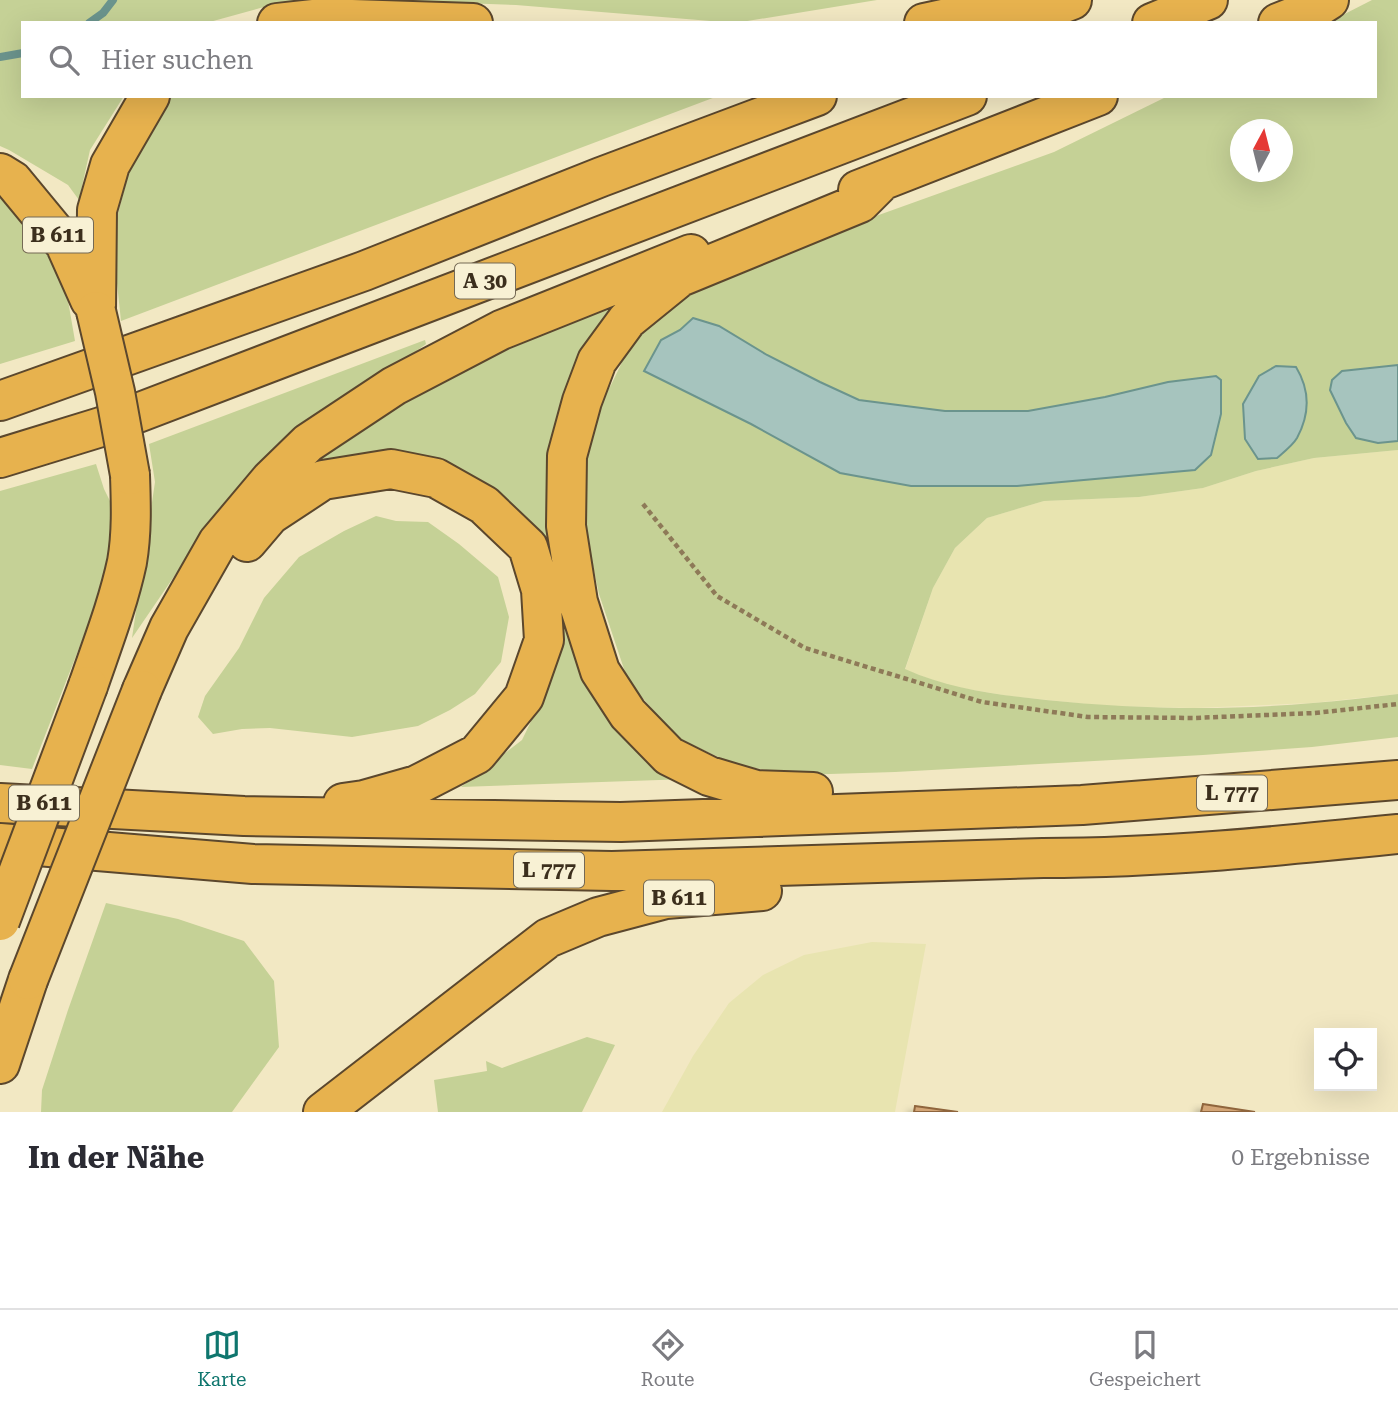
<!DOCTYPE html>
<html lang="de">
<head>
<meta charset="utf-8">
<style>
	body { margin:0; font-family:"Roboto Serif",serif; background:#f7f7f7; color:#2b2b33 }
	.controls { position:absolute; right:21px; bottom:21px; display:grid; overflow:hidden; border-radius:0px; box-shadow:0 7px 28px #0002 }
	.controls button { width:63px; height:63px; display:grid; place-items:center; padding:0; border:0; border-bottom:2px solid #e1e1e2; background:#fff; color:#2b2b33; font:35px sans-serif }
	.compass { position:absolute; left:1230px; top:119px; width:63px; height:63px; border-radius:50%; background:#fff; box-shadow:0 7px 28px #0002; rotate:7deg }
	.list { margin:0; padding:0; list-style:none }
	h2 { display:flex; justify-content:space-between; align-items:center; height:91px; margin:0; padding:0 28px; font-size:30px }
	h2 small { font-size:23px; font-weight:400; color:#7c7c81 }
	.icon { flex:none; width:38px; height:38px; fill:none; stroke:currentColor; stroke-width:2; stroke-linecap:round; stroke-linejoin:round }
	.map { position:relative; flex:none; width:1398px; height:1112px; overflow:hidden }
	.search { position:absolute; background:#fff; box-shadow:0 7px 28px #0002; left:21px; right:21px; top:21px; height:77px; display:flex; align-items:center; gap:18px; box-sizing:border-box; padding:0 24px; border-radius:0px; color:#7c7c81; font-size:26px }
	.sheet { height:196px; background:#fff }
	nav { display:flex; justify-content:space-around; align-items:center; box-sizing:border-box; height:98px; border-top:2px solid #e1e1e2; background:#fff; font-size:19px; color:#7c7c81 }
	nav a { display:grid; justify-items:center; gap:4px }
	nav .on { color:#0f766e }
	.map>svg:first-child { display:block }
</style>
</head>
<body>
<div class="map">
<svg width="1398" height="1112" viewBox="0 0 1398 1112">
	<defs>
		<filter id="shadow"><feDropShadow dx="-6" dy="6" stdDeviation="3.5" flood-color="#0004"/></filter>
	</defs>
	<rect width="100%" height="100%" fill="#f2e8c3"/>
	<path fill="#e8e4b0" d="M1398,450v244l-86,9 -118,5 -88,-2 -97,-10 -59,-10 -45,-16 28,-82 22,-40 32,-30 57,-17 95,-4 64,-9 53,-17 58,-13z
		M872,942l54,2 -31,168h-233l31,-56 36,-53 34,-28 41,-20z"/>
	<path fill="#c5d196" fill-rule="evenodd" d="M0,0h877l-142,23 -219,-18 -136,-5 -98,2 -76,21h-183v73h101l-34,54 -11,50 -11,-15 -59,-35 -9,-4z
		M1372,0h26v365l-56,6 -12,18 16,34 10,14 22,6 20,-2v9l-84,8 -58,13 -53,17 -64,9 -95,4 -57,17 -32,30 -22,40 -28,81c45,20 93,26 141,31 88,9 178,11 267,3 28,-2 57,-6 85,-9v43l-86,10 -109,8 -308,17 -98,3 -61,-10 -59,-27 -49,-57 -29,-87 -15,-70 -4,-54 14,-57 17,-28 15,-31 27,-35 21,-17 28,-14 174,-72 178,-64 114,-56h207v-73h-48zM1240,130h42v42h-42zM693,318l26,8 48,29 53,27 39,18 86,11h83l77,-14 63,-15 47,-6 -20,94 -178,16h-106l-71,-13 -89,-49 -90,-84 19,-10z
		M170,96h548l-597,225 -9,-85 19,-72z
		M0,196l24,17 37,47 14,81 -75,23z
		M663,273l-75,85 -23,234 123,187 -227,8 61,-47 28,-58 9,-41 -61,-142 -196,-29 101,-77z
		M425,340l1,4 -43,31 -180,159 -71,104 23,-156 -6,-38z
		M96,464l8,25 8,16 -3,66 -77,198 -32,-4v-274z
		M376,516l20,5 32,1 31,22 39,33 11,40 -8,45 -26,32 -25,16 -32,16 -66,11 -82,-9 -28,1 -29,5 -15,-17 7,-21 34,-48 25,-50 35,-41 45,-26z
		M106,903l72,16 66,22 30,40 5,66 -47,65h-191l1,-22 26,-80z
		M587,1037l28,8 -33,67h-144l-4,-32 53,-9 -1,-10 16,7z"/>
	<path fill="#a6c4be" stroke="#6b948d" stroke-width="2" d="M693,318l26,8 48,29 53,27 39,18 86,11h83l77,-14 63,-15 48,-6 5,4v34l-10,41 -16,15 -178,16h-106l-71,-13 -89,-49 -107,-53 17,-31 19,-10z
		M1398,365v76l-20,2 -22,-5 -10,-15 -16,-33 2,-10 10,-9z
		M1276,366l20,1c14,23 14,47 1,71 -4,7 -13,14 -20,20l-19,1 -13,-20 -2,-35 16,-28z"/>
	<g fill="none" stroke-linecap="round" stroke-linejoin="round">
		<path stroke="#6b948d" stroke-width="8" d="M89,23l14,-10 10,-13
			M0,57l23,-4"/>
	</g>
	<path fill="#d3a576" stroke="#8f653c" stroke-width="2" filter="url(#shadow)" d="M1203,1104l52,8h-54z
		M915,1106l43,6h-44z"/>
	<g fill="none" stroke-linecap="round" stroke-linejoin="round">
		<g stroke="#5b472d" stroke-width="42">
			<path id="highway" d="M277,23l45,-5 151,5
				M924,23l33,-7 44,-16
				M1012,23l60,-23
				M1152,23l56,-23
				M1278,23l40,-16 11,-7
				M0,173l13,8 52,63 25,56
				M858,190l240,-94
				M96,311l1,-101 13,-45 40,-69
				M0,401l364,-130 237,-94 216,-81
				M0,458l101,-31 866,-331
				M247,542l23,-27 53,-35 68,-11 45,9 48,27 44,42 13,43 3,50 -20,57 -47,57 -60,31 -53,15 -21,3
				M88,686c14,-41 30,-82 39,-124 5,-29 4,-58 3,-87
				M142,690l27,-62 49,-86 53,-63 37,-36 86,-57 107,-56 190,-76
				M813,792l-57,-2 -47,-14 -40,-20 -41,-42 -28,-43 -22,-69 -12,-76 1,-70 15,-55 15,-40 30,-41 53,-43 180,-74 21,-21
				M0,803l244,13 377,6 461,-17 316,-25
				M0,843l253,21 359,7 431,-13c119,0 237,-12 355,-24
				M0,1064l28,-84
				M323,1112l225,-174 50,-21 68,-18 96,-8"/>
		</g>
		<path stroke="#8e7a58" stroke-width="4.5" stroke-dasharray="5 3.5" stroke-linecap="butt" d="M643,504l74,92 88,52 177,54 106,15 106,1 121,-5 83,-9"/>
		<use href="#highway" stroke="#e7b24e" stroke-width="38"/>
		<g stroke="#5b472d" stroke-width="42" stroke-linecap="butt">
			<path id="highway-bridge" d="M96,311l19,81 15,83
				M0,921l88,-235
				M28,980l114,-290"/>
		</g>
		<use href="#highway-bridge" stroke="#e7b24e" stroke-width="38"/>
	</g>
	<g text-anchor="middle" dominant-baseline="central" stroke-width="6" stroke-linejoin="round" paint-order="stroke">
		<g fill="#f8f1d4" stroke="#746954" stroke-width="2">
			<rect x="23" y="217.5" width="70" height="35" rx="5"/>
			<rect x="455" y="263.5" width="60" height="35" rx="5"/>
			<rect x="1197" y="775.5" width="70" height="35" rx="5"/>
			<rect x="9" y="785.5" width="70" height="35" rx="5"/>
			<rect x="514" y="852.5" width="70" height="35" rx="5"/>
			<rect x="644" y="880.5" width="70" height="35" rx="5"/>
		</g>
		<g font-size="21" font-weight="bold" fill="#3c2f1d">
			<text x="58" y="235">B 611</text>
			<text x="485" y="281">A 30</text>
			<text x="1232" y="793">L 777</text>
			<text x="44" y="803">B 611</text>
			<text x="549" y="870">L 777</text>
			<text x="679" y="898">B 611</text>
		</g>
	</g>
</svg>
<div class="controls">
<button><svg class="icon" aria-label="locate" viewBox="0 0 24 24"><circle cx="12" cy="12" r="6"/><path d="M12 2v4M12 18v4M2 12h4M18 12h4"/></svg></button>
</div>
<svg class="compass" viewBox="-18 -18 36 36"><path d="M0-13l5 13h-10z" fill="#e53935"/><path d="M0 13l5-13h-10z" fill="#7c7c81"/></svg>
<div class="search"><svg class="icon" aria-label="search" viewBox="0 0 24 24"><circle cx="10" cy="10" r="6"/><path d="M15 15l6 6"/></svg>Hier suchen</div>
</div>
<section class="sheet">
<h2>In der Nähe<small>0 Ergebnisse</small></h2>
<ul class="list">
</ul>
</section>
<nav>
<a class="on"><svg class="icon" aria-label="map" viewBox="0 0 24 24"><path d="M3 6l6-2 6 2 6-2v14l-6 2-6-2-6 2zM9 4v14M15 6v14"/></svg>Karte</a>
<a><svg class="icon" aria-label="directions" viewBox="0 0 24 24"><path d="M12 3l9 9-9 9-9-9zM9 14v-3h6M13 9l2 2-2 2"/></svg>Route</a>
<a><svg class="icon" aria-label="saved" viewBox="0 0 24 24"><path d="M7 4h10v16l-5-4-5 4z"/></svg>Gespeichert</a>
</nav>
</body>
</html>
